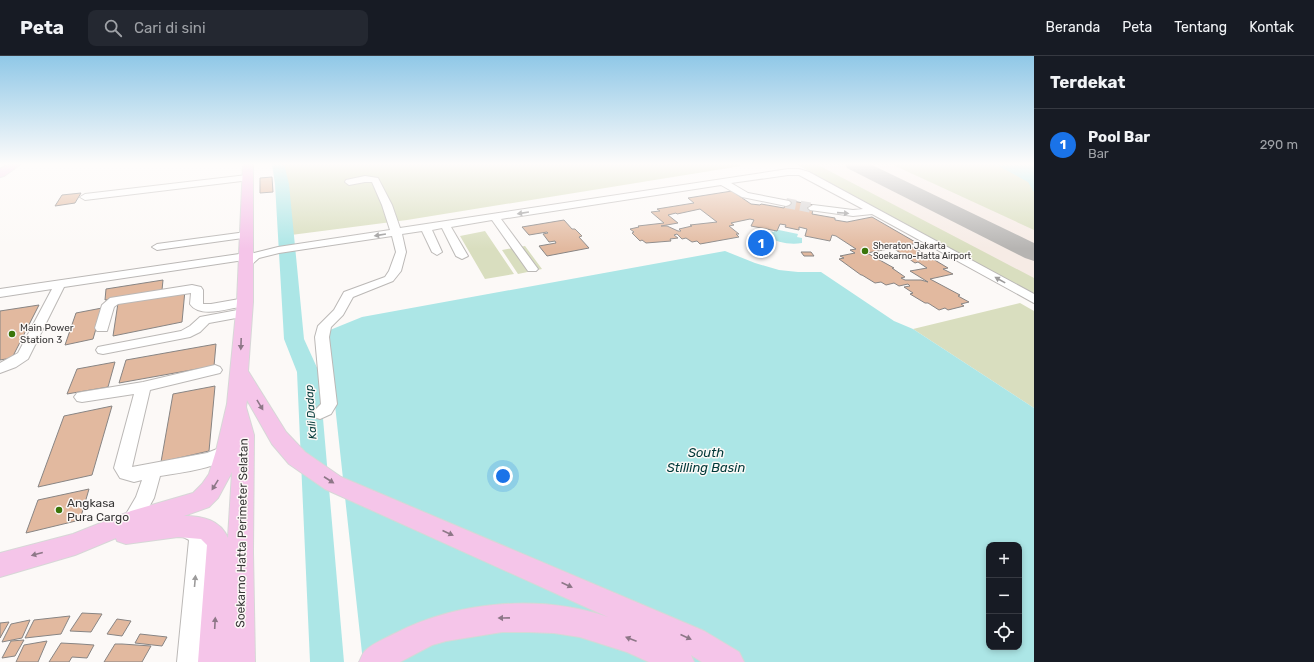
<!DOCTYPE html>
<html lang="id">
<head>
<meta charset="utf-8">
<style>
	body { margin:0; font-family:Rubik,sans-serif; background:#242831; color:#f1f3f6 }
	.controls { position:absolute; right:12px; bottom:12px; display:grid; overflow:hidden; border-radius:8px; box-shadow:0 2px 6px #0003 }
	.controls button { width:36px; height:36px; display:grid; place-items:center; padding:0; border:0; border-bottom:1px solid #363941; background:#171b24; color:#f1f3f6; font:20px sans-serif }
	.you { position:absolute; left:503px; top:420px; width:14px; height:14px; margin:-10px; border:3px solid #fff; border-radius:50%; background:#1a73e8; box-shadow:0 0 0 6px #1a73e833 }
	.badge { display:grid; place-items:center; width:26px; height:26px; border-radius:50%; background:#1a73e8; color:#fff; font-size:13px; font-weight:700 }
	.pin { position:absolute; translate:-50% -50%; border:2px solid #fff; box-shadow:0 1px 4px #0006 }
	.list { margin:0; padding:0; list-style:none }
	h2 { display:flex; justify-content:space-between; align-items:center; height:52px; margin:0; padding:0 16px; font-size:17px }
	h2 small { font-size:13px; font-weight:400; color:#9ea1a6 }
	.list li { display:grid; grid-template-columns:26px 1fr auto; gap:12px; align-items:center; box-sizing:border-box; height:72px; padding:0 16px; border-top:1px solid #363941 }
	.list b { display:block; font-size:15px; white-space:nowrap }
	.list p { margin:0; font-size:13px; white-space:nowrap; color:#9ea1a6 }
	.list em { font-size:13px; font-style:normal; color:#9ea1a6 }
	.icon { flex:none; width:22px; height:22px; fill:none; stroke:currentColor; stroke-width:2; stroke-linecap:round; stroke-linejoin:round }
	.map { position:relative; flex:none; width:1034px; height:606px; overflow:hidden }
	header { display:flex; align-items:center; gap:24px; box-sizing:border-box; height:56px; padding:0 20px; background:#171b24; border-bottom:1px solid #363941 }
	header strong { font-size:19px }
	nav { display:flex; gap:22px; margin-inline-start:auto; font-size:14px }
	.search { width:280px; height:36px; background:#242831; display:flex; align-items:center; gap:10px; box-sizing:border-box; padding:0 14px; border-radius:8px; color:#9ea1a6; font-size:15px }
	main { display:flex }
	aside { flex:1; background:#171b24 }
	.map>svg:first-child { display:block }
</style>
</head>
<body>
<header>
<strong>Peta</strong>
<div class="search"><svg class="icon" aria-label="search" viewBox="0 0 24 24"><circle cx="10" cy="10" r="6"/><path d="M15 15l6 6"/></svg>Cari di sini</div>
<nav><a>Beranda</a><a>Peta</a><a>Tentang</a><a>Kontak</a></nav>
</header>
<main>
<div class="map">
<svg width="1034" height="606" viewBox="0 0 1034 606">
	<rect width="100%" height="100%" fill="#fcf9f7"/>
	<path fill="#f6ebe5" d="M796,108h110l128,57v73z"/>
	<path fill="#d9debf" d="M284,108h455l2,2 -334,54 -116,15z
		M796,108h20l218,114v16z
		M891,108h143v66z
		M485,175l29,43 -29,5 -25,-43z
		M525,190l17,23 -24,5 -16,-24z
		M1020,247l14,8v97l-121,-79z"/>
	<path fill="#ace6e6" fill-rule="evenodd" d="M995,108h37l2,2v26l-6,-10z
		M774,173l24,5 -1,3 5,1v5c-11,2 -26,0 -35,-8l1,-4 6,1z
		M725,195l30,12 24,7 19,2h23l73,49 19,8 121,79v254h-671l-35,-321 2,-11 32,-13zM989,489h30v102h-30z"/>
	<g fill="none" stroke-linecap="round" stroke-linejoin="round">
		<path fill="#ace6e6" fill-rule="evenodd" d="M272,108h12l5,20 15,155 15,33 25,290h-34l-13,-290 -13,-33 -9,-155z"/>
		<path fill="#b6b4b2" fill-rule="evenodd" d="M845,108h25l164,79v18l-9,-3 -178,-90z"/>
	</g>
	<path fill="#e2b99f" stroke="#888584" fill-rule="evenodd" d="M272,121l1,15 -13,1v-15z
		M732,135l19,13 9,1 1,-1 23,4 3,-8 27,5 -2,9 23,4v2l12,2 25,-5 45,26 -9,2 27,14h-2l15,9 -5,1 10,5 -23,5 30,16 -2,1 11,6 -8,2 3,2 -16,4 -3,-2 -6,2 -11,-7h-3l-15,-9 3,-1 -9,-6 6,-1 -2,-2 -9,2 -5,-3 -8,2 -5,-3 -6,1 -13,-8h-1l-22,-16 5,-1 -4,-2 15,-3 -5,-3 6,-1 -20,-13 -4,-1 -2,6 -25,-5 2,-7 -8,-2v3l-14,-3 1,-2 -6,-1 -3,7 -26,-5 3,-6 -4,-1 -19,4 3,2 -5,1 10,8h-3l3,3 -39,7 -3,-3 -5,1 -6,-4 -4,1 -5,-5 -3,1 4,3 -8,1 1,2 -25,2 -4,-3 -2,1 -8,-8 2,-1 -4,-3 9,-2 -1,-1 26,-3 -13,-11 9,-1 -3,-2 37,-6 -6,-5zM700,153l17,13 -27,3 2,1 -13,3 2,2h-3l-11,-5h-6l17,-3 -10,-8 8,-2 1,1zM893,192l22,15 3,-1 9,6 -17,3 18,11 -7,-2h-16l-4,-2 4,-1 -13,-9h2l-27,-15z
		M81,137l-6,10 -20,3 7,-11z
		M564,164l8,9h3l7,7 -3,1 10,11 -42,8 -8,-10 17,-3 -1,-2 -6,1 -6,-8 5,-1 -1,-1 -18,3 -7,-8z
		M760,184l8,5 -7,2 -8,-5z
		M801,196h10l3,4h-10z
		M163,224l-1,10 -57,10 1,-11z
		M185,234l-3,32 -69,14 5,-33z
		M39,249l-27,53 -12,2v-49z
		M102,252l-9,31 -28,6 11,-32z
		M216,288l-2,22 -95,17 7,-23z
		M115,306l-7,25 -41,7 10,-25z
		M215,330l-6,65 -48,11 12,-68z
		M112,350l-20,69 -54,12 26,-71z
		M89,433l-9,31 -54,13 12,-33z
		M82,557l20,1 -11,18 -21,-1z
		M70,560l-9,18 -36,4 9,-18z
		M117,563l14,2 -9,15 -15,-2z
		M30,564l-8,18 -20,4 9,-18z
		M9,566l-9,16v-15z
		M140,578l27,3 -5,9 -27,-3z
		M24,584l-9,16 -13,2 9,-17z
		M47,585l-9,21h-22l8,-17z
		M61,587l19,1 14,1 -7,13 -15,-1 -3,5h-20z
		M115,588h7l29,2 -9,16h-38z"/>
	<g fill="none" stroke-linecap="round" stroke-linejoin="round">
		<path stroke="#d5d2d1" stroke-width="10" stroke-dasharray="10 4.5" stroke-linecap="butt" d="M786,147l27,5"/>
		<g stroke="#bbb8b6" stroke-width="2">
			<path id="minor" d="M788,113h11l10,3 225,122v9l-162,-89 -19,2 -43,-6 -2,-2 5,-3 40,5 10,-1 -64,-34h-11l-57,8 17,10 41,8 2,2 -2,2 -3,1 -44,-9 -21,-12 -220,34 37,50 -2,2h-8l-36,-51 -41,7 17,29 -6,3 -6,-3 -14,-28 -10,2 10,22 -5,3 -5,-3 -10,-21 -20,3 4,18 -5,19 -8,10 -40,16 -10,18 -12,12 -2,10 8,67 -6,10 -11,5 -6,-2 -2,-4 9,-9 -6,-67 3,-11 16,-16 10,-18 41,-15 4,-6 7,-19 -4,-16 -113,17 -20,5 -9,8 -4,1 -6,-3 4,-4 -180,27 -36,72 -12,8 -16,6v-10l18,-10 34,-64 -52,8v-8l246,-36 4,1 28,-7 112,-17 -8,-25 -10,-23h-7l-16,3 -4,-3 1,-2 19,-4 13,2 14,27 8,23z
				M247,119l3,1 1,2 -1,2 -165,20 -5,-3 5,-3z
				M246,176l5,3 -1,2 -93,13 -5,-3 5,-3z
				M192,229l9,2 2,3v14h8l34,-6 4,1 2,3 -2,3 -4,1c-15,2 -45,13 -55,-2l1,-11 -73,11 -4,3 -7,24h-10l-2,-3 7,-23 8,-7z
				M243,253l4,1 2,3 -2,3 -38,7 -9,9 -10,5 -87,17 -5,-1 -2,-3 2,-3 5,-1 78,-15 9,-5 10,-9z
				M215,309l5,2 2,3 -2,3 -70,17 -18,77 75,-14 20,-8 6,1 2,5c-9,17 -57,22 -75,25l-6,22 -16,29 -7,2 -7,-2 -2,-6 14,-24 6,-17 -8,2 -14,-4 -6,-10 20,-74 -52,8 -5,-1 -3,-4 3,-4 5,-1 61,-10z
				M185,464l19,9 5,11 -10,122h-22l12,-122 -11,-6 -2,-6 2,-6z"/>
		</g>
		<g stroke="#d7d7d7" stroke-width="2">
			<path id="major" d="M8,108h13l-17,12 -4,1v-8z
				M243,108h10v138l-5,69 38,61 19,20 36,25 363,154 35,21 5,10h-42l-11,-7 3,7h-45l-22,-10 -47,-15 -26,-4 -25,-1h-27l-56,9 -14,4 -32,17h-41c2,-3 3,-8 6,-11 7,-7 19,-12 29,-17 63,-33 146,-40 214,-17l-283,-128 -36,-25 -17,-20 -25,-44 -1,7 8,28 -1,117 2,110h-57l9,-117 -6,-6 -23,-2 -52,7 -9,-3 -1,-3 -41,17 -75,22v-24l73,-19 58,-23 62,-18 9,-9 7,-10 7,-23 11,-47 10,-102zM232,416l-4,66c-8,-18 -25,-22 -44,-22l25,-9 9,-9z"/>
		</g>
		<use href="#minor" fill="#fff" fill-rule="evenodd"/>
		<use href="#major" fill="#f5c5e9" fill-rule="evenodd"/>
	</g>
	<defs><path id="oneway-solid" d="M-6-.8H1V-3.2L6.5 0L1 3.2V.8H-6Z"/></defs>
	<g fill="#9c9b9b">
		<use href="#oneway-solid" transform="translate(523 157) rotate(171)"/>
		<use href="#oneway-solid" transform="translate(843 157) rotate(4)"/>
		<use href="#oneway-solid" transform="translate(380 179) rotate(171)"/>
		<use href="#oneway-solid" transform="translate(1000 224) rotate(-151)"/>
		<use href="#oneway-solid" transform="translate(195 525) rotate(-85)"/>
	</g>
	<g fill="#8d7787">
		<use href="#oneway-solid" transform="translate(241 288) rotate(92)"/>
		<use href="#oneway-solid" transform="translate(260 349) rotate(59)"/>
		<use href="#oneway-solid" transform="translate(329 424) rotate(33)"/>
		<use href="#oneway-solid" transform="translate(215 429) rotate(122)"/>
		<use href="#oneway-solid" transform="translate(448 477) rotate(24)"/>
		<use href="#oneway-solid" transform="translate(37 498) rotate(165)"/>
		<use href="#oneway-solid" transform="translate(567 529) rotate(24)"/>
		<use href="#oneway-solid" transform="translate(504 562) rotate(179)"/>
		<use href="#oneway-solid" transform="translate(215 567) rotate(-87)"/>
		<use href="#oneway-solid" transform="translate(686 581) rotate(24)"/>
		<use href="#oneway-solid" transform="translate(631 583) rotate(-159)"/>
	</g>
	<linearGradient id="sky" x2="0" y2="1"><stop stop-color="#90c8e7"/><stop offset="0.56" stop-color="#fefcfb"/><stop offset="1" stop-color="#fefcfb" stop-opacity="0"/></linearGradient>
	<rect width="1034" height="193" fill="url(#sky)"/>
	<g fill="#3a750a" stroke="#fcf9f7" stroke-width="1.5">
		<circle cx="865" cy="195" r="4"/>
		<circle cx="12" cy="278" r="4"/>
		<circle cx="59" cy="454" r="4"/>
	</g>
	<g text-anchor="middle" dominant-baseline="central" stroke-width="3" stroke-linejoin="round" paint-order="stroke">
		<g font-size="9" fill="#383737" stroke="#fcf9f7" text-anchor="start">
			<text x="873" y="190">Sheraton Jakarta<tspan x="873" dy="10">Soekarno-Hatta Airport</tspan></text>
		</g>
		<g font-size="10" fill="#383737" stroke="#fcf9f7" text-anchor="start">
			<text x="20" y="272">Main Power<tspan x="20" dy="12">Station 3</tspan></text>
		</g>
		<g font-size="11" font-style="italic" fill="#003939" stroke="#fcf9f7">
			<text transform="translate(311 356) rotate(-94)">Kali Dadap</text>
		</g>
		<g font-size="12" fill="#383737" stroke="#fcf9f7" text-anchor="start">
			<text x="67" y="447">Angkasa<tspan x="67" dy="14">Pura Cargo</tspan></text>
		</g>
		<g font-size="12" fill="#383737" stroke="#fcf9f7">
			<text transform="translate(242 477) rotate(-89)">Soekarno Hatta Perimeter Selatan</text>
		</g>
		<g font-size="13" font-style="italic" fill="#003939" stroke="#fcf9f7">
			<text x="706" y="396">South<tspan x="706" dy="15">Stilling Basin</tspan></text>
		</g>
	</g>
</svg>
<div class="controls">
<button>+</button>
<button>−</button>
<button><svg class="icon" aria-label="locate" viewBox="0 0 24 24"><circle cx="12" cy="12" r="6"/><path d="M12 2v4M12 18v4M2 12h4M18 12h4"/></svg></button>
</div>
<div class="you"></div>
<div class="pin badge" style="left:761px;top:187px">1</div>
</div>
<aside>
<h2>Terdekat<small></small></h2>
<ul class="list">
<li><span class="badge">1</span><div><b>Pool Bar</b><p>Bar</p></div><em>290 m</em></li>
</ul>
</aside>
</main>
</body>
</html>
